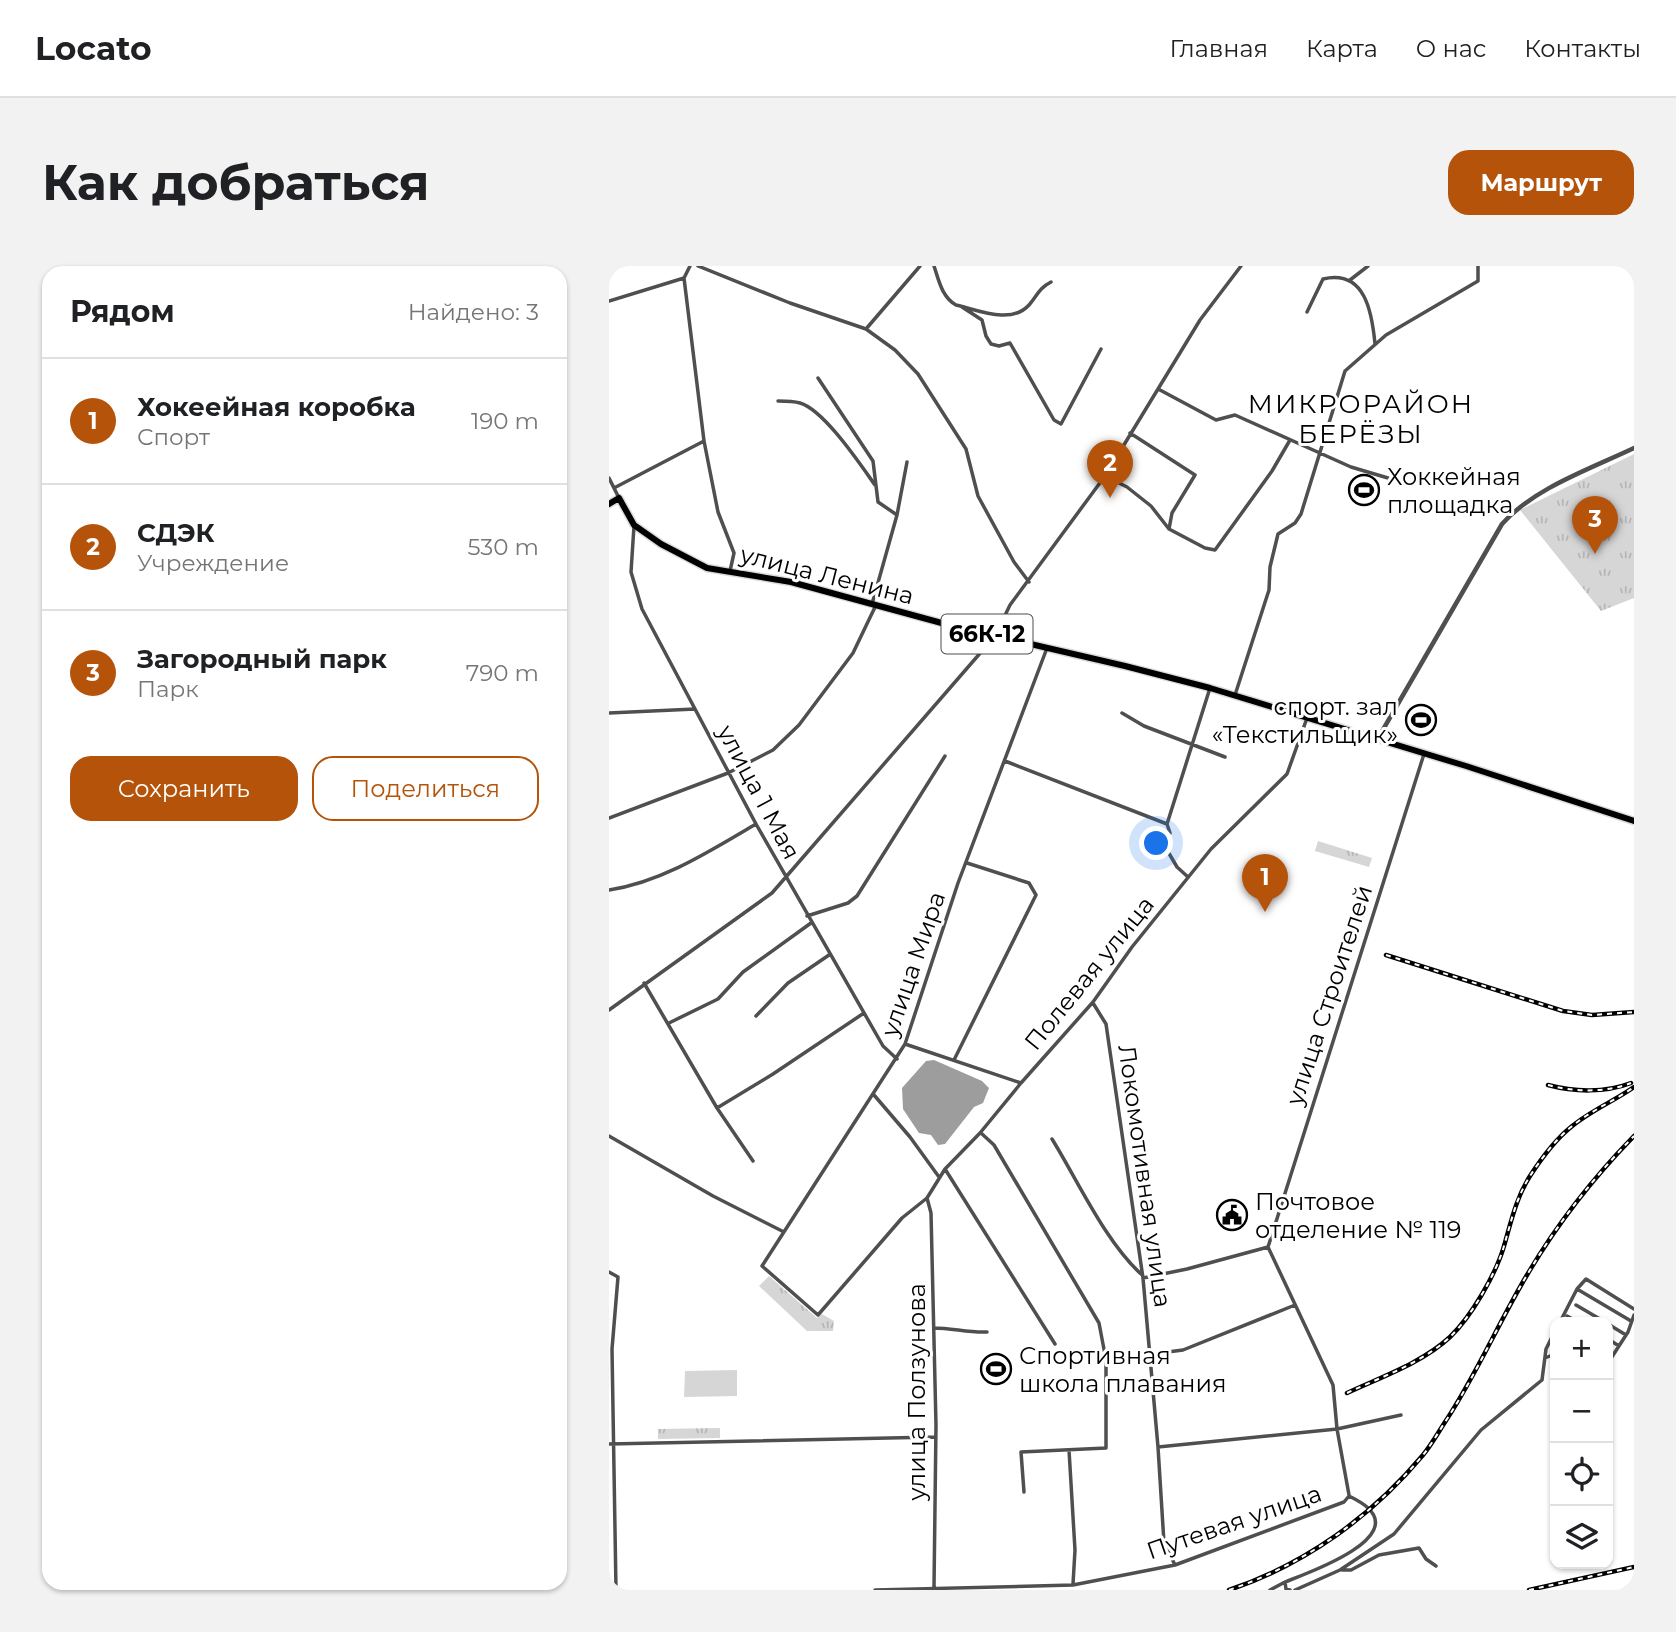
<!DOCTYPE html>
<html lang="ru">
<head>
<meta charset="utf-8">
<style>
	body { margin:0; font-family:Montserrat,sans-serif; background:#f2f2f2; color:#202124 }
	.controls { position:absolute; right:21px; bottom:21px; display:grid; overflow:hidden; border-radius:14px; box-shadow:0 2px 5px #0004 }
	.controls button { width:63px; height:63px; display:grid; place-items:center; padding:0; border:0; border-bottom:2px solid #e0e0e0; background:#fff; color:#202124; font:35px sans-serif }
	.you { position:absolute; left:548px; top:578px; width:24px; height:24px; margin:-18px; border:5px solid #fff; border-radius:50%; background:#1a73e8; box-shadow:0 0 0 10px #1a73e833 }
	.badge { display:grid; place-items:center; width:46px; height:46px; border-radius:50%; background:#b45309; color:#fff; font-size:23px; font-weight:700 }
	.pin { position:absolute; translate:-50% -58px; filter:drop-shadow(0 2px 4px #0008) }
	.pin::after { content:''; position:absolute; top:37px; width:24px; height:21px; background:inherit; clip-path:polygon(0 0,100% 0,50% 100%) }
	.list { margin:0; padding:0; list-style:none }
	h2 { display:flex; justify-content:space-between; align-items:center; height:91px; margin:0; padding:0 28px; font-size:30px }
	h2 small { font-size:23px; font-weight:400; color:#757577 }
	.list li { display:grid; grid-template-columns:46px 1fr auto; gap:21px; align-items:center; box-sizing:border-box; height:126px; padding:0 28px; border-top:2px solid #e0e0e0 }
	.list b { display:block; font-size:26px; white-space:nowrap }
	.list p { margin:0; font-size:23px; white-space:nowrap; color:#757577 }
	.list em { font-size:23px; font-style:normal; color:#757577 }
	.actions { display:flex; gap:14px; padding:21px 28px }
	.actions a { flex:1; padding:16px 0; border:2px solid #b45309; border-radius:21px; text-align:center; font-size:24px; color:#b45309 }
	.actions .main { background:#b45309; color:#fff }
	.icon { flex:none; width:38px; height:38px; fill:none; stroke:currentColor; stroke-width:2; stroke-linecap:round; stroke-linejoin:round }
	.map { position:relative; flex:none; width:1025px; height:1324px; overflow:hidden; border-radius:21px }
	header { display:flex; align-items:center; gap:42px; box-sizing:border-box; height:98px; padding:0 35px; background:#fff; border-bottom:2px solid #e0e0e0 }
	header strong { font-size:33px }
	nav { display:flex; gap:38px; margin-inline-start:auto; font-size:24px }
	.intro { display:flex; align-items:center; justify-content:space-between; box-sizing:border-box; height:168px; padding:0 42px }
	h1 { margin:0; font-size:49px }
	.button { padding:18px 32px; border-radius:21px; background:#b45309; color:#fff; font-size:24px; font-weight:700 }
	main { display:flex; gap:42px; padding:0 42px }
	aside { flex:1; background:#fff; border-radius:21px; box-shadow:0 2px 5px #0004 }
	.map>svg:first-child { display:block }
</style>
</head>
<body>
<header>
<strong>Locato</strong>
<nav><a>Главная</a><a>Карта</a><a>О нас</a><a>Контакты</a></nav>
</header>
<div class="intro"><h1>Как добраться</h1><a class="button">Маршрут</a></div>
<main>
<aside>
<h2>Рядом<small>Найдено: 3</small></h2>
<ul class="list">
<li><span class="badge">1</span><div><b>Хокеейная коробка</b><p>Спорт</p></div><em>190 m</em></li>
<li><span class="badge">2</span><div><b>СДЭК</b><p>Учреждение</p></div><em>530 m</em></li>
<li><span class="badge">3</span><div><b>Загородный парк</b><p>Парк</p></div><em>790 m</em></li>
</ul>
<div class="actions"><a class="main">Сохранить</a><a>Поделиться</a></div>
</aside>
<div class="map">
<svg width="1025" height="1324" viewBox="0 0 1025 1324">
	<defs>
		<pattern id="park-tufts" width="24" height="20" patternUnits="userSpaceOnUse" patternTransform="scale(1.75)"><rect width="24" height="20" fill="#d6d6d6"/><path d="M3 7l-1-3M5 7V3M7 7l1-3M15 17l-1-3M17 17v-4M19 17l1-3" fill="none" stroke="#b6b6b6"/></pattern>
	</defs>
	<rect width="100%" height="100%" fill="#fff"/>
	<path fill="#d6d6d6" d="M128,1104v26l-53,1 1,-26z"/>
	<path fill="url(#park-tufts)" d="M1025,188v144l-33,13 -81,-101z
		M709,575l54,17 -3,9 -54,-16z
		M160,1010l48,42 5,-4 12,7 -1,10h-26l-48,-45z
		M111,1162v10l-62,1v-10z"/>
	<path fill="#9d9d9d" d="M325,794l48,21 7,7 -6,15 -9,4 -29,37 -7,1 -7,-10 -12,-2 -16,-24 -1,-21 24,-27z"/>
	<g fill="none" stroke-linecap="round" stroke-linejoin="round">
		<g stroke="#dbdbdb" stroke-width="9">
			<path id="primary" d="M0,238l10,-6 15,27 27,19 46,24 84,14 158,43 176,41 85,22 256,78 168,55"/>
		</g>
		<path stroke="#4f4f4f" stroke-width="3.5" d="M81,0l-6,12 20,163 14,71 16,41 -4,18
			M89,0l92,37 76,26 29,21 23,24 48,75 12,47 36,66 15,20
			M325,0c5,15 8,31 22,39 22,5 55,20 73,0 8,-9 10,-17 22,-23
			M741,14l18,-14
			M0,35l75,-23
			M353,41l20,13 4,16 5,8 8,2 11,-3 44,77 7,4 40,-75
			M698,46l16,-33c42,-10 49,33 52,65
			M257,63l54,-63
			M209,112l55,83 5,41 19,13
			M551,124l56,30 19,-5 116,52 37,11
			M169,135c7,0 15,0 22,2 24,7 60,61 75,82
			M521,167l65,42 -23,38 -3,16
			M496,210l22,11 24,19 18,23 36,19 10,2 57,-79 18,-31
			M0,212l10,20
			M5,222l90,-47
			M25,260l-3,46 11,37 114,215 127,222 14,13
			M263,338l25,-89 10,-53
			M438,382l-89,235 -53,161 -143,222 56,49 84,-97 25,-20 18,-29 35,-36 41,-50 72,-81 39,-55 79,-98 76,-75 20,-56
			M626,429l34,-105 1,-23 8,-33 17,-11 6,-9 44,-143 41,-36 92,-54v-15
			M0,447l86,-4
			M513,447l22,13 81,31
			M396,495l162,63
			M0,552l119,-45 45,-23 26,-25 54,-72 23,-48
			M561,567l-3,-9 43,-136
			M558,584l10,17 11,10
			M0,624c53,-8 101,-39 147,-66
			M198,650l41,-13 9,-7 88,-140
			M35,717l73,125 36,53
			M484,737l13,21 37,254 15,169 6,96 11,22
			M0,744l163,-117 223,-257 15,-31 95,-129 95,-156 41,-54
			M147,750l32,-33 41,-28
			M60,757l49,-24 25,-27 68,-49
			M296,778l116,39
			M345,794l82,-165 -7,-12 -62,-20
			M265,829l36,42 29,40
			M108,842l56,-34 91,-61
			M372,867l13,12 105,178 7,37v88l-85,4 3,40
			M0,870l104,60 71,36
			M443,873c26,42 53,102 89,135
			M336,903l110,175
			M318,932l4,15 5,212 -2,162
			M659,981l156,-493
			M659,981l65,138 4,44 12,66
			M0,1006l9,5 -6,72 4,241
			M534,1012l44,-9 81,-22
			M968,1023l54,32
			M967,1039l29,17
			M958,1050l11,6
			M951,1056l17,-33 9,-10 48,30
			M999,1058l18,11
			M325,1062c18,0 35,5 53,4
			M999,1073l11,7
			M936,1092l10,-4
			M497,1094l77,-10 112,-45
			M999,1097l20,-31 6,-17
			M0,1178l326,-7
			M549,1181l179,-18 64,-14
			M460,1184l6,100 -2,34
			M733,1304h9l28,-15 40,-7 7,11 10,7
			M266,1324l198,-5 102,-20 169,-63 5,-6
			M661,1324l15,-8
			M681,1324l-4,-1 -1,-7c20,-8 118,-42 83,-74 -5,-5 -13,-9 -19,-12
			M686,1324l45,-20 54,-36 87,-104 61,-50 4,-31 9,-18"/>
		<path stroke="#4f4f4f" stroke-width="4.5" d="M768,474l125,-216c32,-36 88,-55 132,-76"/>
		<use href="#primary" stroke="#000" stroke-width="6"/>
		<g stroke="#000" stroke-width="4.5">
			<path id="rail" d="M777,689l177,56 29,4 42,-3
				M939,819c26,7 57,8 83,-2
				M738,1127c34,-16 75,-30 103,-56 21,-20 46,-63 54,-91 7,-24 12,-48 26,-70 11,-17 25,-36 41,-49 19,-16 43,-26 63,-40
				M620,1324c77,-26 143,-74 194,-135 9,-11 16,-24 24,-36 30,-46 52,-97 80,-144 30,-51 66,-97 107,-139
				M920,1324l105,-23"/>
		</g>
		<use href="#rail" stroke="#fff" stroke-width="2" stroke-dasharray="5" stroke-linecap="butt"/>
	</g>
	<defs>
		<g id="stadium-ring" transform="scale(1.575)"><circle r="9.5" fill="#fff" stroke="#000" stroke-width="1.5"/><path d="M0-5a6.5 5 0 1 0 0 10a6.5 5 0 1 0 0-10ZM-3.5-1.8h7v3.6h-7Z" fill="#000"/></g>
		<g id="civic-ring" transform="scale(1.575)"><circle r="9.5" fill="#fff" stroke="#000" stroke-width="1.5"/><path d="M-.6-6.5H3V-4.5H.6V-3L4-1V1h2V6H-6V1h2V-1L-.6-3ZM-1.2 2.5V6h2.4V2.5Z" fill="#000"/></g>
	</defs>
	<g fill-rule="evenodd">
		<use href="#stadium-ring" x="755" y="224"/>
		<use href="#stadium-ring" x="812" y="454"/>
		<use href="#civic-ring" x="623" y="949"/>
		<use href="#stadium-ring" x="387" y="1103"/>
	</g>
	<g text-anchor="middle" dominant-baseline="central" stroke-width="6" stroke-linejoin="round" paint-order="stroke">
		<rect fill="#fff" stroke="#4c4c4c" stroke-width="2" x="332.5" y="348.5" width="91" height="39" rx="5"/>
		<g font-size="23" font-weight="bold" fill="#000">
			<text x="378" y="368">66К-12</text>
		</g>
		<g font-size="24" fill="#000" stroke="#fff" text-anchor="start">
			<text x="778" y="210">Хоккейная<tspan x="778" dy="28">площадка</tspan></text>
			<text x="789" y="440" text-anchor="end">спорт. зал<tspan x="789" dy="28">«Текстильщик»</tspan></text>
			<text x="646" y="935">Почтовое<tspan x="646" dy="28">отделение № 119</tspan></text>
			<text x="410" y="1089">Спортивная<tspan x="410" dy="28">школа плавания</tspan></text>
		</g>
		<g font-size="24" fill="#000" stroke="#fff">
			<text transform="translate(218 309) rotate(14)">улица Ленина</text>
			<text transform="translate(150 526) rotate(62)">улица 1 Мая</text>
			<text transform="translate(304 698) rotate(-71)">улица Мира</text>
			<text transform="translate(480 707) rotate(-51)">Полевая улица</text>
			<text transform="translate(720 729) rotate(-72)">улица Строителей</text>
			<text transform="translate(536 910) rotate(82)">Локомотивная улица</text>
			<text transform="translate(307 1126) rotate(-90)">улица Ползунова</text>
			<text transform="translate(625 1256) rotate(-19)">Путевая улица</text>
		</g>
		<g font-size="26" letter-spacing="2" fill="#000" stroke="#fff">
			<text x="752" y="138">МИКРОРАЙОН<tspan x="752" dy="30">БЕРЁЗЫ</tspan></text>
		</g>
	</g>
</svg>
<div class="controls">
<button>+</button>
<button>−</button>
<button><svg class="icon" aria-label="locate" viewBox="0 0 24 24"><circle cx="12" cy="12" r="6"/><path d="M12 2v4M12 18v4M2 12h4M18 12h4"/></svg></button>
<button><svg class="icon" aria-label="layers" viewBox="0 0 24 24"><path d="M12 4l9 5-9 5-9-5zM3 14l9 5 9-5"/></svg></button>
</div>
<div class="you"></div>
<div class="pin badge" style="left:656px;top:646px">1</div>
<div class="pin badge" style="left:501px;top:232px">2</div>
<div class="pin badge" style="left:986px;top:288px">3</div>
</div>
</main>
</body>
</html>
